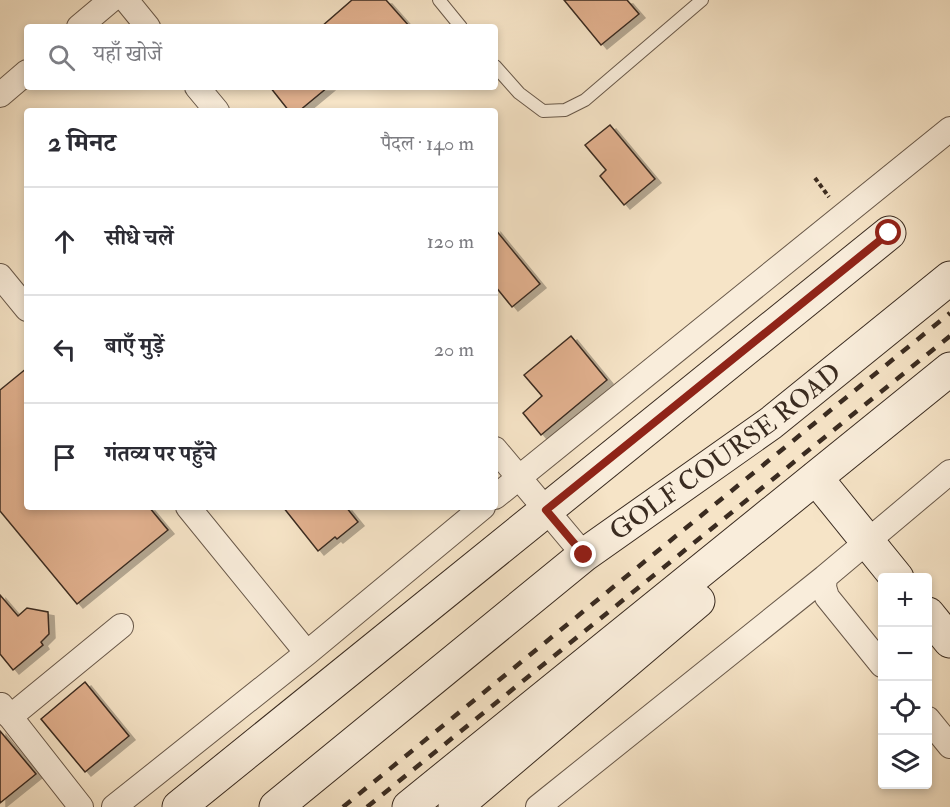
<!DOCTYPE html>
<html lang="hi">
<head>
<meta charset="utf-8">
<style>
	body { margin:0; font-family:"IM FELL Double Pica","Noto Serif Devanagari",serif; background:#f2f2f3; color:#2b2b33 }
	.controls { position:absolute; right:18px; bottom:18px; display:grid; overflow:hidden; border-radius:6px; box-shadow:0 3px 9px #0003 }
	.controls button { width:54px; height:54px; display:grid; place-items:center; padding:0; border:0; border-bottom:2px solid #e1e1e2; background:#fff; color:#2b2b33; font:30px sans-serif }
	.stop { position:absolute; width:18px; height:18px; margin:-14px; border:4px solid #8f2418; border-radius:50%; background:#fff }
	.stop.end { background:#8f2418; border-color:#fff; box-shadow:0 2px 6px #0008 }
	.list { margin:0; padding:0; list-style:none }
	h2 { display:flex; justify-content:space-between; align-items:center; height:78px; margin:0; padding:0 24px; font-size:26px }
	h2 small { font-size:20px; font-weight:400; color:#7c7c81 }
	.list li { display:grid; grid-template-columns:39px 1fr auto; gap:18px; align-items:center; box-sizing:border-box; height:108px; padding:0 24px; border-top:2px solid #e1e1e2 }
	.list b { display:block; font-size:22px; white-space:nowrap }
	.list em { font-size:20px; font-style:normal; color:#7c7c81 }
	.icon { flex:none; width:33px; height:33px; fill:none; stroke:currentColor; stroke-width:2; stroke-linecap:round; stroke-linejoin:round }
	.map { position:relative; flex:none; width:950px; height:807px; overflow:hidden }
	.search { position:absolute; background:#fff; box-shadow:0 3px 9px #0003; left:24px; top:24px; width:474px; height:66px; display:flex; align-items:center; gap:15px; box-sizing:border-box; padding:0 21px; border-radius:6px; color:#7c7c81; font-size:22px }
	.panel { position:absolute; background:#fff; box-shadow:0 3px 9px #0003; left:24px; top:108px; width:474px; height:402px; border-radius:6px }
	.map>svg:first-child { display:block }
</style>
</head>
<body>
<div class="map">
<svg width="950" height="807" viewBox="0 0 950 807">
	<defs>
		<filter id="shadow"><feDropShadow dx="6" dy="4" stdDeviation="0" flood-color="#0004"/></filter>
	</defs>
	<rect width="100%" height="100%" fill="#f6e4c7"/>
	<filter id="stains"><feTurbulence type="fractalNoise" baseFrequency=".00333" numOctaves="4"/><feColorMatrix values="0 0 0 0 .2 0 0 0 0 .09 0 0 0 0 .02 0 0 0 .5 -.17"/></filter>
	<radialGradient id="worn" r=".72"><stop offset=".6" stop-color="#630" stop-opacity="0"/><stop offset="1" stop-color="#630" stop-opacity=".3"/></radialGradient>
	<path fill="#e2b18f" stroke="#3a2b20" stroke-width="1.5" filter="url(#shadow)" d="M352,0h34l24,27h-89z
		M564,0h63l12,14 -38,31z
		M270,87h58l-29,24h-10z
		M610,125l45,54 -31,26 -24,-29 6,-6 -21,-25z
		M495,229l45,55 -28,23 -17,-21z
		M571,336l36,44 -66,55 -18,-22 19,-17 -18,-21z
		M27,368v139h122l19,23 -91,74 -77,-93v-121z
		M283,507h63l12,15 -21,17 -2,-2 -17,14z
		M0,595l18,21 9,-8 21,4 1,22 -8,8 2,3 -30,25 -13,-16z
		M85,682l44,54 -44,36 -44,-53z
		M0,731l36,43 -36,29z"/>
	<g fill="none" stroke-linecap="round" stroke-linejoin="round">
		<g stroke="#69594a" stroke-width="14">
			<path id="lane" d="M439,0l22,27
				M495,66l24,27 24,18 22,-1 20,-10 117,-100"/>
		</g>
		<g stroke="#69594a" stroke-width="26">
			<path id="street" d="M126,0l22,27
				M79,27l32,-27
				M197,87l20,24
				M0,95l27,-23
				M0,276l27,33
				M495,449l89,106
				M495,497l455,-368
				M188,507l119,146
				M882,665l-55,-68 -3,-10 1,-10 125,-105
				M1,705l80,102
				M10,717l111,-91
				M928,719l22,27
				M114,807l193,-154 176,-146
				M538,807l287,-230"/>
		</g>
		<g stroke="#3a2b20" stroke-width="35">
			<g id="secondary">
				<path d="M816,478l81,100"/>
				<path d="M928,614l22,27"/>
				<path d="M179,807l710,-574"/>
				<path id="s1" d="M276,807l308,-252 187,-132 179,-145"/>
				<path d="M409,807l541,-438"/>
				<path d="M455,807l243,-206"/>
			</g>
		</g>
		<path stroke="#3a2b20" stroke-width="4" stroke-dasharray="4.5 3" stroke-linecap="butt" d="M815,178l14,19"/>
		<use href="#lane" stroke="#f9eddb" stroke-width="12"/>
		<use href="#street" stroke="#f9eddb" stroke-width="24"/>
		<use href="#secondary" stroke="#f9eddb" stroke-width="33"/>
		<path stroke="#3a2b20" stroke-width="4.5" stroke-dasharray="10 10" stroke-linecap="butt" d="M343,807l607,-494
			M367,807l583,-471"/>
	</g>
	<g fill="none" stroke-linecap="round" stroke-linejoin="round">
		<path stroke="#8f2418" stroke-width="8" d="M584,555l-38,-45 343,-277"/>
	</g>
	<g text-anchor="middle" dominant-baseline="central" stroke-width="4.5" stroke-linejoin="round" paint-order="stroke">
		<g font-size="26" fill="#3a2b20" stroke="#f9eddb">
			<text stroke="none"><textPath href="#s1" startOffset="573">GOLF COURSE ROAD</textPath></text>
		</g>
	</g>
	<rect width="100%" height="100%" filter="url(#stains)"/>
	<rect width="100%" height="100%" fill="url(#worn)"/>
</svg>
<div class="controls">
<button>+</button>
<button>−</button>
<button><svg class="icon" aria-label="locate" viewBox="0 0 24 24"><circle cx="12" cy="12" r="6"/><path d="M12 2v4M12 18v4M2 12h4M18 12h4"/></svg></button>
<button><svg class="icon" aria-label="layers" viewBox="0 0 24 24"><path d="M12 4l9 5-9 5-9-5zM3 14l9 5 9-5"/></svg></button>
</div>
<div class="stop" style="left:889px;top:233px"></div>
<div class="stop end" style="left:584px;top:555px"></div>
<div class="search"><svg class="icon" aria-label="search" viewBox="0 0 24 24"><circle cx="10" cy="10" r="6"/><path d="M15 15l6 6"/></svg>यहाँ खोजें</div>
<section class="panel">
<h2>2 मिनट<small>पैदल · 140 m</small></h2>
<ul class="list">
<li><svg class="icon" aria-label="ahead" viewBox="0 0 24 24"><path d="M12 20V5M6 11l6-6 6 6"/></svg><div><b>सीधे चलें</b></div><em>120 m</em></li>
<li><svg class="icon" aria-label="left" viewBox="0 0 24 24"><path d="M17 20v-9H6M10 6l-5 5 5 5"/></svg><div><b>बाएँ मुड़ें</b></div><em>20 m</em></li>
<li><svg class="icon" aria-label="arrive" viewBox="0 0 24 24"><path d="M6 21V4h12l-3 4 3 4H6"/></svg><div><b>गंतव्य पर पहुँचे</b></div></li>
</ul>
</section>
</div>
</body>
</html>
